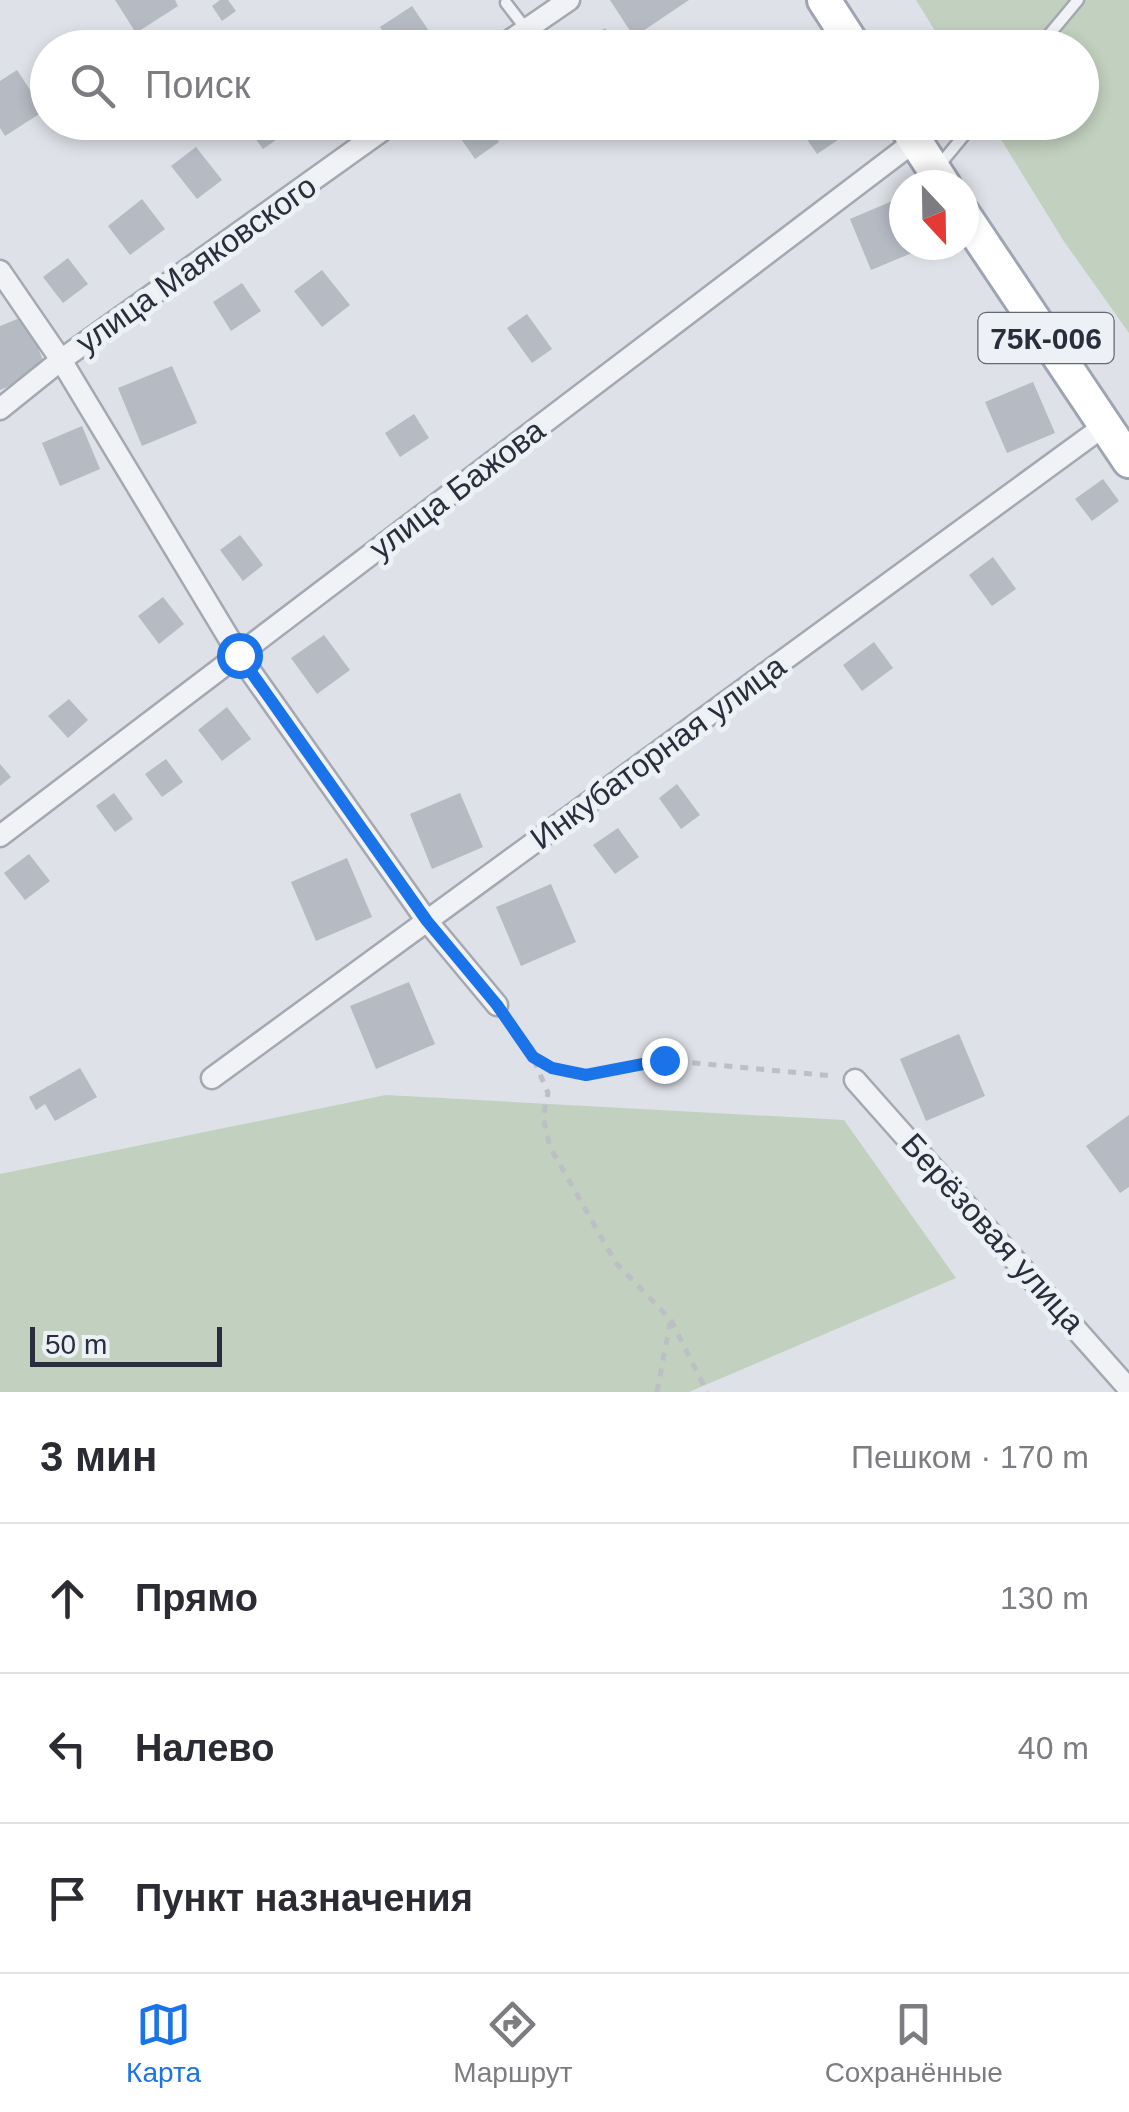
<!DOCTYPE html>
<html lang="ru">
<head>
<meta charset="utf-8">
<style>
	body { margin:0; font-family:Arial,sans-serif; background:#f7f7f7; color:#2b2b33 }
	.compass { position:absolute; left:889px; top:170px; width:90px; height:90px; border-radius:50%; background:#fff; box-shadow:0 5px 15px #0003; rotate:158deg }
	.scale { position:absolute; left:30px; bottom:25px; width:192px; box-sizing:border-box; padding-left:10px; border:5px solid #282e3c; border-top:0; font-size:28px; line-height:35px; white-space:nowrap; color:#282e3c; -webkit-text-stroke:8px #edf0f4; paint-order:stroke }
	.stop { position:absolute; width:30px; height:30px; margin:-22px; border:8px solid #1a73e8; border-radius:50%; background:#fff }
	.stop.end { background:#1a73e8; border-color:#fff; box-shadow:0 2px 10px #0008 }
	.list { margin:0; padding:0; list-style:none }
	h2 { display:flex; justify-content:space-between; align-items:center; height:130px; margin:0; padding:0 40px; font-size:42px }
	h2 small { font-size:32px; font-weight:400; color:#7c7c81 }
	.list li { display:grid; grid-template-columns:65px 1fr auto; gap:30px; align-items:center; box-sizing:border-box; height:150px; padding:0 40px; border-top:2px solid #e1e1e2 }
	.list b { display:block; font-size:38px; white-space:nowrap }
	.list em { font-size:32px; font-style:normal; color:#7c7c81 }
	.icon { flex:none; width:55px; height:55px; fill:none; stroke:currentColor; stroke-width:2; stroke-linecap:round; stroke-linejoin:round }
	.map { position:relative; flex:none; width:1129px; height:1392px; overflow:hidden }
	.search { position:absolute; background:#fff; box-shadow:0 5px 15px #0003; left:30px; right:30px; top:30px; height:110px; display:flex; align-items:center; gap:25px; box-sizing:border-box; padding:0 35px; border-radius:55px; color:#7c7c81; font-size:38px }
	.sheet { height:580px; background:#fff }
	nav { display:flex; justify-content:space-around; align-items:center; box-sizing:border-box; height:140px; border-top:2px solid #e1e1e2; background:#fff; font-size:28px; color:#7c7c81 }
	nav a { display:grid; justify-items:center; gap:5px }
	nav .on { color:#1a73e8 }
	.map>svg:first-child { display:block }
</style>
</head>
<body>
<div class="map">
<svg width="1129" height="1392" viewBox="0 0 1129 1392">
	<rect width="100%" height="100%" fill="#dee1e7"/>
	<path fill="#c2d0bf" d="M916,0h213v333l-66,-93 -72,-117 91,-1v-74l-137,-1z
		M386,1095l458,25 112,158 -267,114h-689v-218z"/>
	<path fill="#b5bac3" d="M115,0h60l3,6 -42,27z
		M220,0h8l8,11 -14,10 -10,-15z
		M610,0h79l-55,37z
		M412,6l17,25 -24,17h-11l-14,-21z
		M605,28l14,20h-43z
		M17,70l27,41 -39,25 -5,-8v-47z
		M243,122h40l6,9 -26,18z
		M472,122h13l14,20 -24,17 -18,-26z
		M795,122h36l10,16 -24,16z
		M196,147l26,33 -25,19 -26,-33z
		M142,199l23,30 -35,26 -22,-29z
		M897,199l7,16v30h13l2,5 -48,20 -21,-51z
		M68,258l20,26 -25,19 -20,-26z
		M322,270l28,35 -28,22 -28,-36z
		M242,283l19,28 -30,20 -18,-29z
		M527,314l25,35 -20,14 -25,-35z
		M25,316l22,54 -47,20v-64z
		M172,366l25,57 -55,23 -24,-58z
		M1033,382l22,51 -48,20 -22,-51z
		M414,414l15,24 -29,19 -15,-24z
		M82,426l18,43 -40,17 -18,-43z
		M1103,479l16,22 -27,20 -17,-22z
		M240,535l23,30 -20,16 -23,-31z
		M993,557l23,32 -24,17 -23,-31z
		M163,597l21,27 -25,20 -21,-28z
		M324,635l26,35 -33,24 -26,-36z
		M874,642l19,26 -31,23 -19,-26z
		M69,699l19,21 -20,18 -20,-22z
		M227,707l24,32 -29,22 -24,-31z
		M166,759l17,23 -21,15 -17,-23z
		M0,764l11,13 -11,9z
		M677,784l23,31 -19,14 -22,-31z
		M114,793l19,26 -18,13 -19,-26z
		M460,793l23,54 -51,22 -22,-55z
		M618,828l21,29 -24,17 -22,-29z
		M29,854l21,27 -25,19 -21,-27z
		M347,858l25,59 -56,24 -25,-59z
		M551,884l25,58 -55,24 -25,-59z
		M409,982l26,62 -59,25 -26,-63z
		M959,1034l26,62 -59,25 -26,-62z
		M80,1068l17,29 -42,24 -10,-17 -9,6 -7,-13z
		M1129,1115v72l-9,6 -34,-47z"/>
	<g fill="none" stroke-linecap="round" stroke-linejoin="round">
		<g stroke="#a4a8b0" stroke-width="15">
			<path id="service" d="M506,3l20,26
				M1038,48l40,-48
				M937,168l38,-46"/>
		</g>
		<g stroke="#a4a8b0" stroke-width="25">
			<path id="minor" d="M499,48l70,-48
				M0,271l61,89 178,295 188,266 70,84
				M0,409l61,-49 333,-238
				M0,836l915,-695
				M212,1078l892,-652
				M855,1080l274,309"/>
		</g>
		<g stroke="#9ea4b1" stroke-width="38">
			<path id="primary" d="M824,0l31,48
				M903,122l41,63
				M964,215l165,246"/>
		</g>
		<path stroke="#bcbfc5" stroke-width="5" stroke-dasharray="8 8" stroke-linecap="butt" d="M508,1022l25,35 19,12 34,6 78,-15 169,16
			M534,1060l14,33 -5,24 7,30 66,116 55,57 36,72
			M657,1392l13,-69"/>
		<use href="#service" stroke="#f0f2f5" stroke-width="10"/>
		<use href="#minor" stroke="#f0f2f5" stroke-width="20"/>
		<use href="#primary" stroke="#fff" stroke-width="32"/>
	</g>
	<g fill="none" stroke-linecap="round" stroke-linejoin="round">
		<path stroke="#1a73e8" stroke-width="12" d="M239,655l188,266 70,84 36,52 19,11 34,7 78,-15"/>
	</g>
	<g text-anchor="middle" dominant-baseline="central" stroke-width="10" stroke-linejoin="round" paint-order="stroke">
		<rect fill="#edf0f4" stroke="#636873" stroke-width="2.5" x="978.5" y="313" width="135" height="50" rx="8"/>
		<g font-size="30" font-weight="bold" fill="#282e3c">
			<text x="1046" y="338">75К-006</text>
		</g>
		<g font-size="32" fill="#282e3c" stroke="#edf0f4">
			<text transform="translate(196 264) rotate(-35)">улица Маяковского</text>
			<text transform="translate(457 489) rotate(-37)">улица Бажова</text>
			<text transform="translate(658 752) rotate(-36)">Инкубаторная улица</text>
			<text transform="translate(993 1233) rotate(48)">Берёзовая улица</text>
		</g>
	</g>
</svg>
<svg class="compass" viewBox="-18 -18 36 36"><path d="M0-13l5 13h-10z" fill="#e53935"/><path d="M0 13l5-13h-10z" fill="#7c7c81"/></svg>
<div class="scale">50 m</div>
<div class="stop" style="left:239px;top:655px"></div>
<div class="stop end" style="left:664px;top:1060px"></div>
<div class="search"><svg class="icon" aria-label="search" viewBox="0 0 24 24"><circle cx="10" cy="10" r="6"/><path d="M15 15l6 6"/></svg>Поиск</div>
</div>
<section class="sheet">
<h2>3 мин<small>Пешком · 170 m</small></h2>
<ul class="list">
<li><svg class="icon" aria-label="ahead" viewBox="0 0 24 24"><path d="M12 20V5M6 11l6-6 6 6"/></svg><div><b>Прямо</b></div><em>130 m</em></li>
<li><svg class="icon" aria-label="left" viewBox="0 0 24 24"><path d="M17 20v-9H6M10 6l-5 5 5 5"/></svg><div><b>Налево</b></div><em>40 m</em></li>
<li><svg class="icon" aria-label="arrive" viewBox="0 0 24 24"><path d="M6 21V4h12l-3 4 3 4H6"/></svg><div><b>Пункт назначения</b></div></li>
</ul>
</section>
<nav>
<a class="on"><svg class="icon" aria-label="map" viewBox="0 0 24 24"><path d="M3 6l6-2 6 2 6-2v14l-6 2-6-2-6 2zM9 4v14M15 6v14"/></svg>Карта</a>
<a><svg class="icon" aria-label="directions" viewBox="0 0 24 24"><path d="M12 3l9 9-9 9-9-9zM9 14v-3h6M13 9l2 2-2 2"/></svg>Маршрут</a>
<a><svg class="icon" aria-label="saved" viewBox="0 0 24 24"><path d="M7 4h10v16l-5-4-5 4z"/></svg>Сохранённые</a>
</nav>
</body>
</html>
